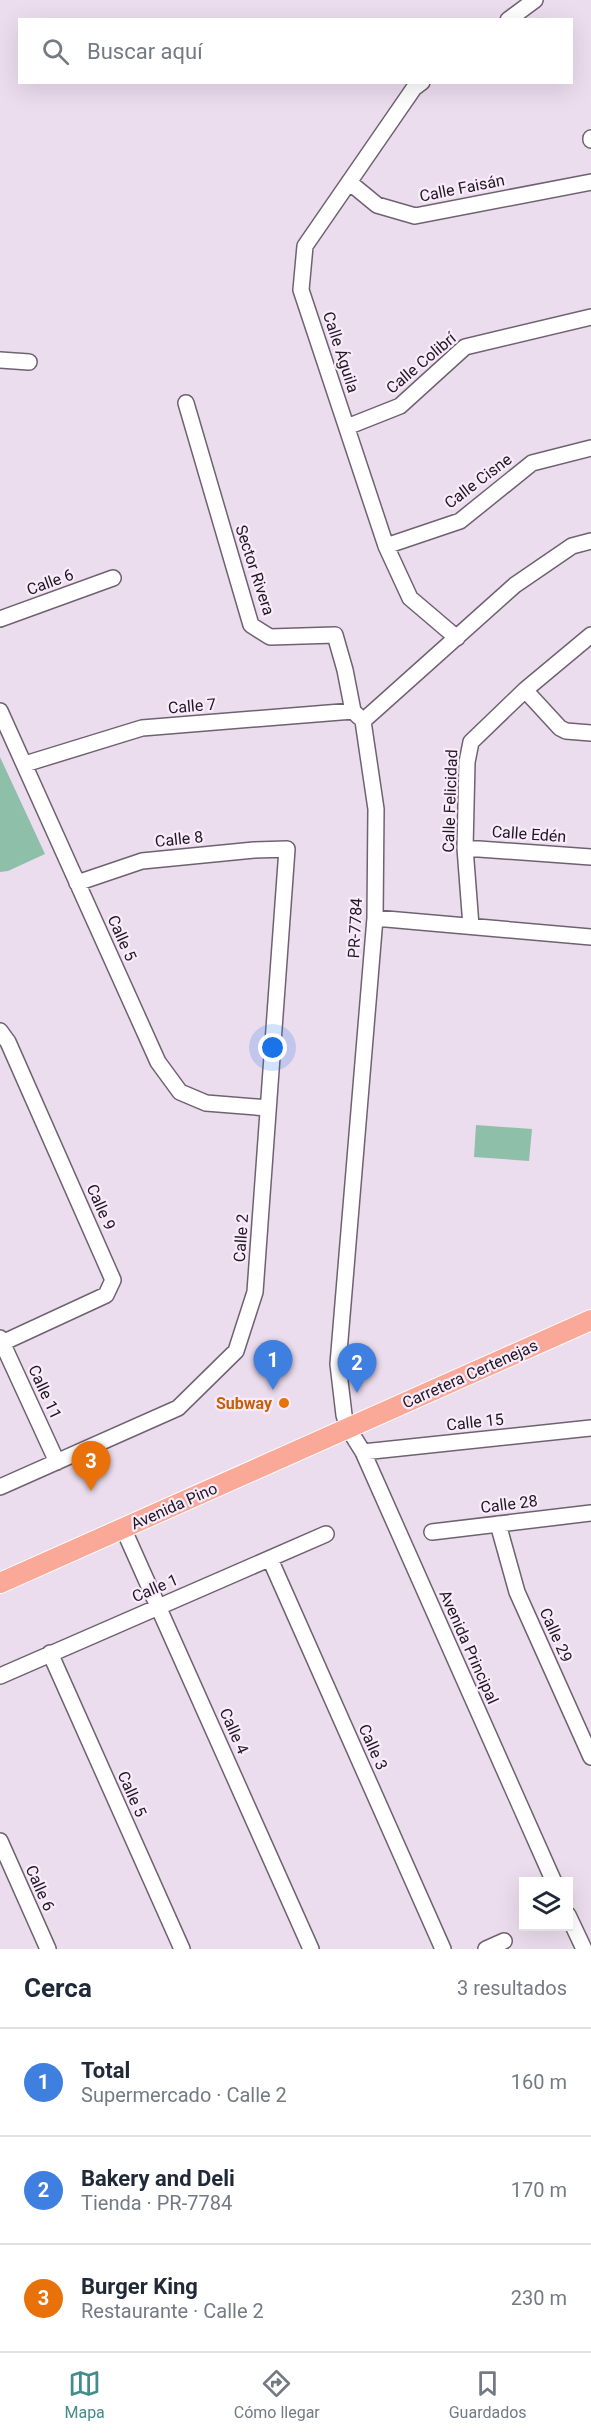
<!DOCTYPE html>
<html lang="es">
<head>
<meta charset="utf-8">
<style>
	body { margin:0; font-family:Roboto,sans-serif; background:#f6f6f7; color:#1f2937 }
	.controls { position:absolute; right:18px; bottom:18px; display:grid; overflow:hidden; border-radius:0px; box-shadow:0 6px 24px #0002 }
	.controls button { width:54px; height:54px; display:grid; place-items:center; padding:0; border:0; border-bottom:2px solid #e0e1e3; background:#fff; color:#1f2937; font:30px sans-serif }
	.you { position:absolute; left:273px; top:1048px; width:21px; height:21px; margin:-15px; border:4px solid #fff; border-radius:50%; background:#1a73e8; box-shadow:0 0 0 9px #1a73e833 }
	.badge { display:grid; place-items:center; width:39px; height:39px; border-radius:50%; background:#448c8a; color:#fff; font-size:20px; font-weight:700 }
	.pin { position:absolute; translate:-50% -50px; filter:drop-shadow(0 2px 3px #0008) }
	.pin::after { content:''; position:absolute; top:32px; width:21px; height:18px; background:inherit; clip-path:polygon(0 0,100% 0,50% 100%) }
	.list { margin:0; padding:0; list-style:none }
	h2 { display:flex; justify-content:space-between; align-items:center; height:78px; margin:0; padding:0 24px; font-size:26px }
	h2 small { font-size:20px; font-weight:400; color:#747a83 }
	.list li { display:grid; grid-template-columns:39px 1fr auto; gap:18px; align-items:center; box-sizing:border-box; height:108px; padding:0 24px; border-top:2px solid #e0e1e3 }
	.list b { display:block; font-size:22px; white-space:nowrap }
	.list p { margin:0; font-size:20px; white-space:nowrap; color:#747a83 }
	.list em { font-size:20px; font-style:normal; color:#747a83 }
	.icon { flex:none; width:33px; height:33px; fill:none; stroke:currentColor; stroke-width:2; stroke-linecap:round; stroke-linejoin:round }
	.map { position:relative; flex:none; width:591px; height:1949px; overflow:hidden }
	.search { position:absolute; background:#fff; box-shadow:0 6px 24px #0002; left:18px; right:18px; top:18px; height:66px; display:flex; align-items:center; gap:15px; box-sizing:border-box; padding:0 21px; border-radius:0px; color:#747a83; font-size:22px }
	.sheet { height:402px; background:#fff }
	nav { display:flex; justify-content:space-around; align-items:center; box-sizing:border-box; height:84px; border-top:2px solid #e0e1e3; background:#fff; font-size:16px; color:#747a83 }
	nav a { display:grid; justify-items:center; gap:3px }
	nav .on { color:#448c8a }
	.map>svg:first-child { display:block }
</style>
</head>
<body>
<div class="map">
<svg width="591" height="1949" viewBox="0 0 591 1949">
	<rect width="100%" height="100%" fill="#ecddee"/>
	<path fill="#8ebfa9" d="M0,757l45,97 -37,17 -8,1z
		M476,1125l56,4 -3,32 -55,-4z"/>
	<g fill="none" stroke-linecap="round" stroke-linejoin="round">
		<g stroke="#6f6270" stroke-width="18">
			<path id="minor" d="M508,20l27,-20
				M422,82l-8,6 -109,158 -4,44 85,256 24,52 47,40
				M591,138v2
				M349,182l28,23 38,11 176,-34
				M0,360l29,2
				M186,403l65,222 19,12 65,-2 10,35 8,41
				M347,427l53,-21 65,-59 126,-30
				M386,546l74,-25 72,-58 59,-15
				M0,619l113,-41
				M525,690l35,38 6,3 25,2
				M0,711l158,351 22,30 26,11 62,5
				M25,764l117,-36 211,-17 6,6
				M465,848l126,9
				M375,918l216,19
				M471,926l-6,-78 2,-86 4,-20 54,-52 66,-55
				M0,1031l8,11 105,238 -7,15 -106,49
				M0,1338l57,124
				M363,1452l228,-24
				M0,1487l178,-79 58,-57 19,-59 32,-443 -33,1 -112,11 -65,22
				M498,1524l19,68 74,165
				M123,1528l188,421
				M432,1532l159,-19
				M270,1559l173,390
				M50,1653l132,296
				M0,1676l326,-142
				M0,1841l48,108
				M554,1882l-191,-430 -15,-24 -4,-13 -6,-51 37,-446 1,-109 -13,-88 152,-136 57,-39 19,-5
				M568,1915l16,34
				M486,1949l18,-8"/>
		</g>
		<g stroke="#fff" stroke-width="22">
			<path id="major" d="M0,1583l591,-263"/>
		</g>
		<use href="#minor" stroke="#fff" stroke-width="15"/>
		<use href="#major" stroke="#faa998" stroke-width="20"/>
	</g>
	<circle fill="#e8710a" stroke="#faebfc" stroke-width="2" cx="284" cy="1403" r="6"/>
	<g text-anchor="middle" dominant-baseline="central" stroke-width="4.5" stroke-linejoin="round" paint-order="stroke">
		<g font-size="16" fill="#1e191f" stroke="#faebfc">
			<text transform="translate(462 188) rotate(-11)">Calle Faisán</text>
			<text transform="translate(341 352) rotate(72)">Calle Águila</text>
			<text transform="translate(421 363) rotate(-40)">Calle Colibrí</text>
			<text transform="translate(478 481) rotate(-37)">Calle Cisne</text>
			<text transform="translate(255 570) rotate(72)">Sector Rivera</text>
			<text transform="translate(50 582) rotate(-20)">Calle 6</text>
			<text transform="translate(192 706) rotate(-5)">Calle 7</text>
			<text transform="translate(450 801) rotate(-88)">Calle Felicidad</text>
			<text transform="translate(529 834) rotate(4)">Calle Edén</text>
			<text transform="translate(179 839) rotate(-6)">Calle 8</text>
			<text transform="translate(355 928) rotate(-87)">PR-7784</text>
			<text transform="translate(122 938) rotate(66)">Calle 5</text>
			<text transform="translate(101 1207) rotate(66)">Calle 9</text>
			<text transform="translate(241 1238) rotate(-86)">Calle 2</text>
			<text transform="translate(470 1374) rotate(-24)">Carretera Certenejas</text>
			<text transform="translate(45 1392) rotate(65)">Calle 11</text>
			<text transform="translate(475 1422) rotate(-6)">Calle 15</text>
			<text transform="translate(509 1504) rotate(-7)">Calle 28</text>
			<text transform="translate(174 1506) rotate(-24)">Avenida Pino</text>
			<text transform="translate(155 1588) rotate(-23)">Calle 1</text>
			<text transform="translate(556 1635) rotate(66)">Calle 29</text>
			<text transform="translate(469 1647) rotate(66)">Avenida Principal</text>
			<text transform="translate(234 1731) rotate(66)">Calle 4</text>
			<text transform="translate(373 1747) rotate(66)">Calle 3</text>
			<text transform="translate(132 1794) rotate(66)">Calle 5</text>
			<text transform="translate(40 1888) rotate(66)">Calle 6</text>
		</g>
		<g font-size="16" font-weight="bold" fill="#c56008" stroke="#faebfc" text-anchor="end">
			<text x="272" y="1403">Subway</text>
		</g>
	</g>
</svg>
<div class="controls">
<button><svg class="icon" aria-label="layers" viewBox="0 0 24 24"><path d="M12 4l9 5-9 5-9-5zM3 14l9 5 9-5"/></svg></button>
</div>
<div class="you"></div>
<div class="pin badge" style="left:273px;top:1390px;background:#3f7fe0">1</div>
<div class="pin badge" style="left:357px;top:1393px;background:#3f7fe0">2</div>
<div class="pin badge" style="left:91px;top:1491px;background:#e8710a">3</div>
<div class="search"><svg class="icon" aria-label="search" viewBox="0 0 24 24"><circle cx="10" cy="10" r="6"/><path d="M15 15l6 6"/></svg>Buscar aquí</div>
</div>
<section class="sheet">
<h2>Cerca<small>3 resultados</small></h2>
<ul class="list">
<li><span class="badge" style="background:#3f7fe0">1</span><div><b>Total</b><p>Supermercado · Calle 2</p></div><em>160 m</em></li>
<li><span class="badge" style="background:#3f7fe0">2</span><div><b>Bakery and Deli</b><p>Tienda · PR-7784</p></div><em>170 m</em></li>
<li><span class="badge" style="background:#e8710a">3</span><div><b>Burger King</b><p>Restaurante · Calle 2</p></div><em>230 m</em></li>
</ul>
</section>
<nav>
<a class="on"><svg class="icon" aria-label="map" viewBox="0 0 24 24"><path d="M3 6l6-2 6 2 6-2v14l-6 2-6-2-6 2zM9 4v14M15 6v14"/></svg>Mapa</a>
<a><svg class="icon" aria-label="directions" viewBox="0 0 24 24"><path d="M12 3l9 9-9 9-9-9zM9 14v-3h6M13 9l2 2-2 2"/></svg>Cómo llegar</a>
<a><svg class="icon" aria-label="saved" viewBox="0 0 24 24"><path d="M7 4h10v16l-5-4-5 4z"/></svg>Guardados</a>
</nav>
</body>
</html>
